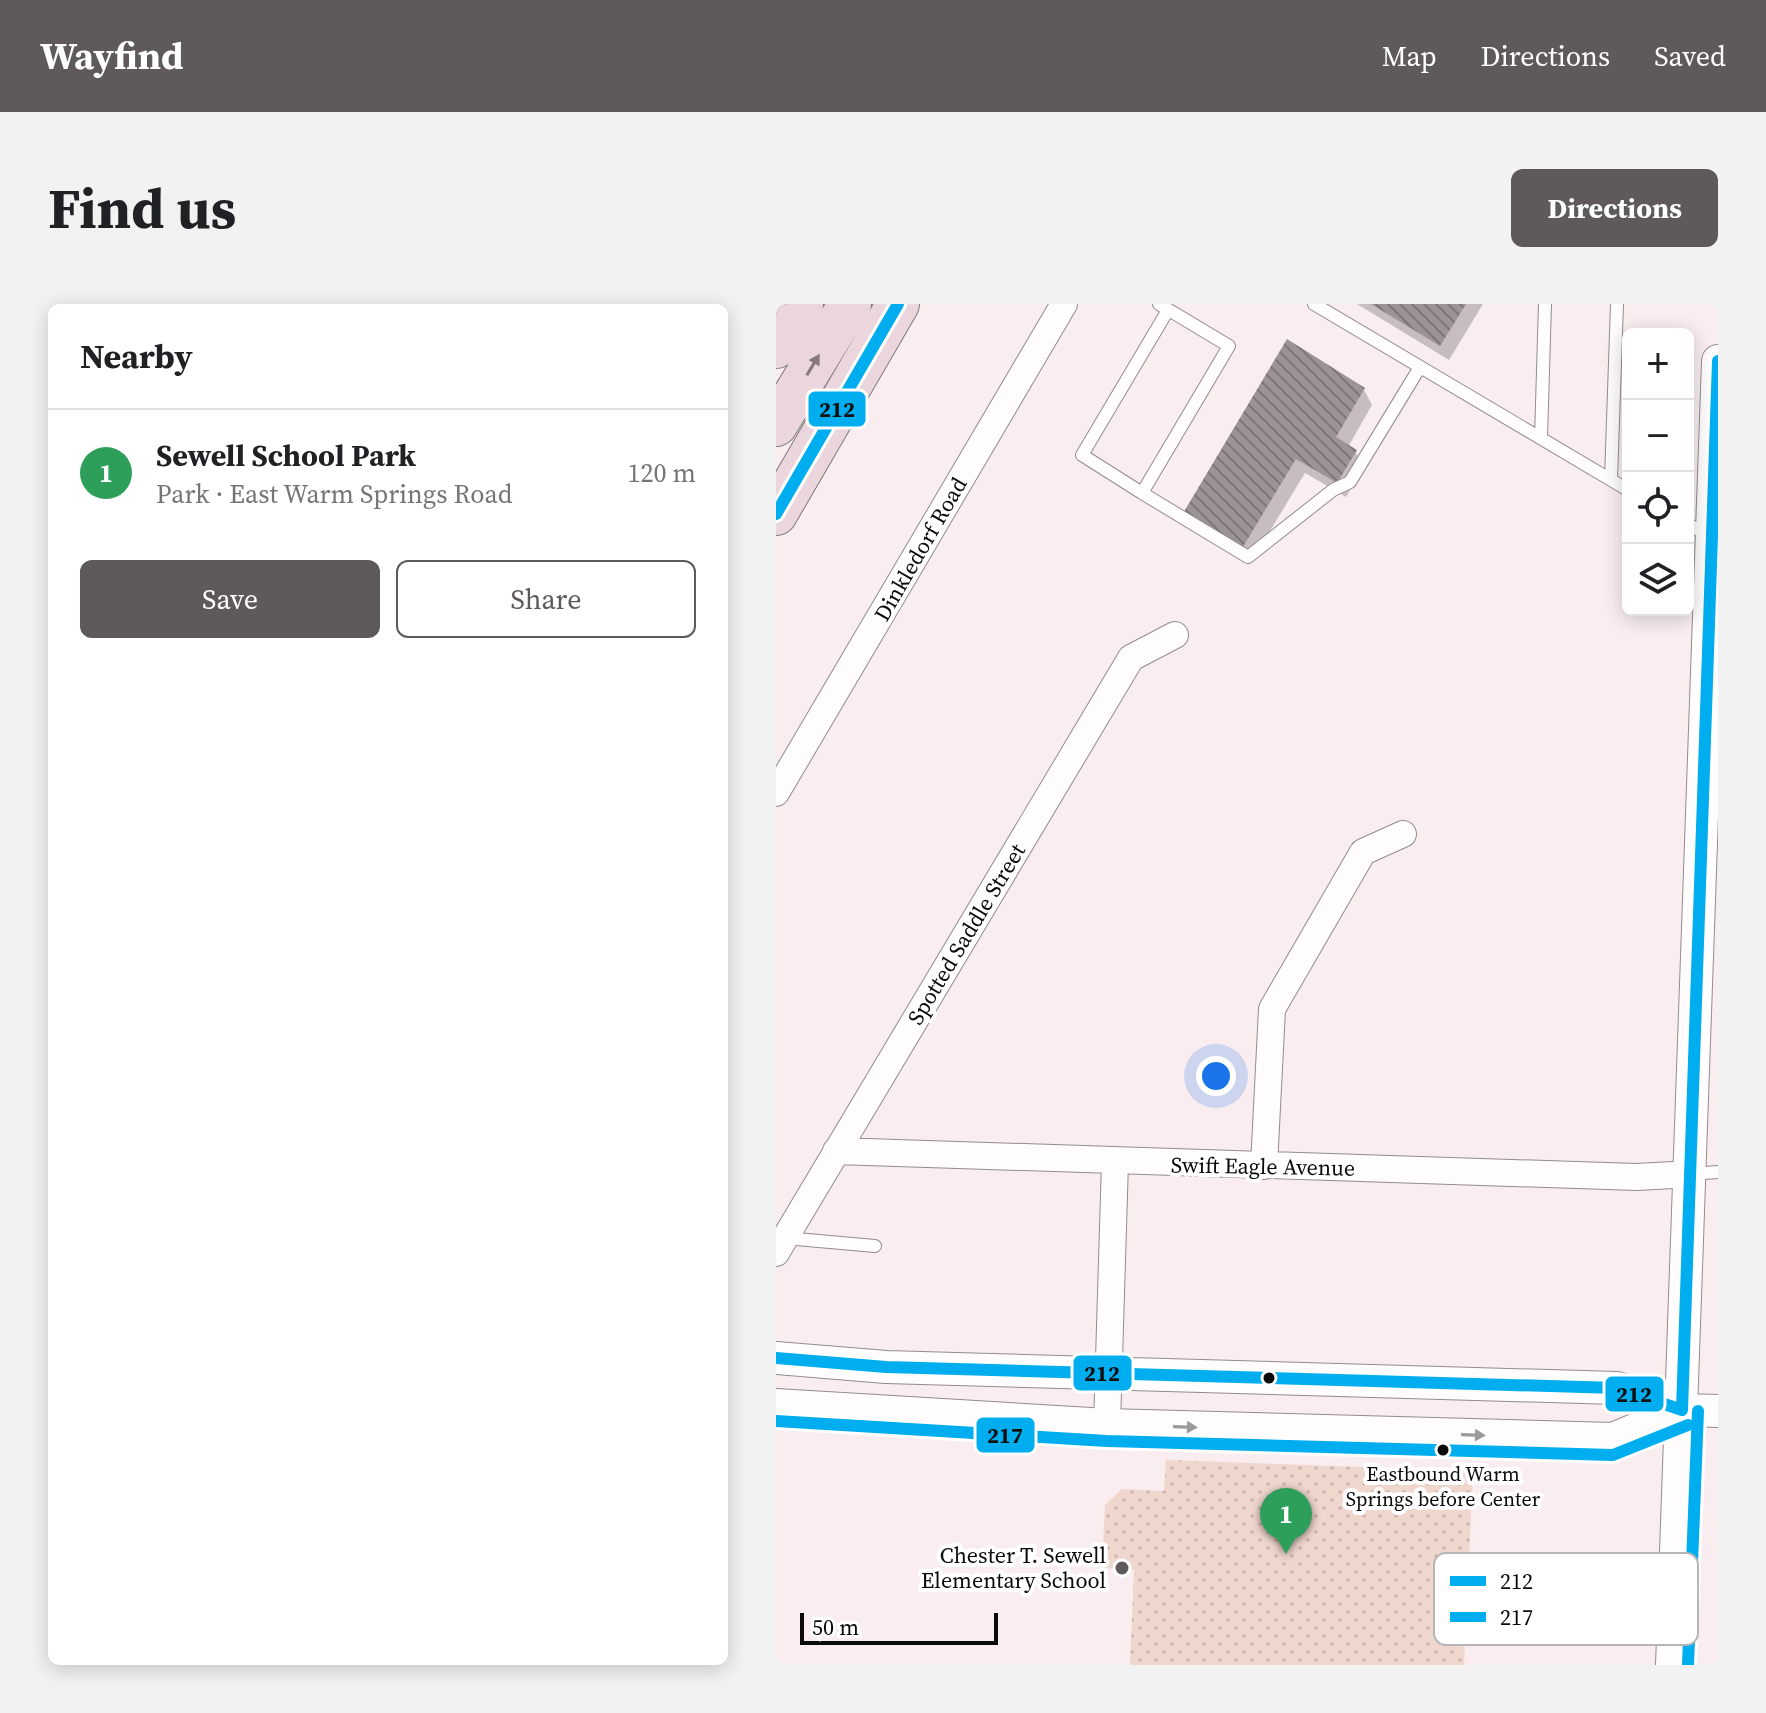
<!DOCTYPE html>
<html lang="en">
<head>
<meta charset="utf-8">
<style>
	body { margin:0; font-family:"Source Serif 4",serif; background:#f2f2f2; color:#202124 }
	.controls { position:absolute; right:24px; top:24px; display:grid; overflow:hidden; border-radius:12px; box-shadow:0 4px 20px #0003 }
	.controls button { width:72px; height:72px; display:grid; place-items:center; padding:0; border:0; border-bottom:2px solid #e0e0e0; background:#fff; color:#202124; font:40px sans-serif }
	.scale { position:absolute; left:24px; bottom:20px; width:198px; box-sizing:border-box; padding-left:8px; border:4px solid #0a0a0a; border-top:0; font-size:22px; line-height:28px; white-space:nowrap; color:#0a0a0a; -webkit-text-stroke:6px #fff; paint-order:stroke }
	.you { position:absolute; left:440px; top:772px; width:28px; height:28px; margin:-20px; border:6px solid #fff; border-radius:50%; background:#1a73e8; box-shadow:0 0 0 12px #1a73e833 }
	.badge { display:grid; place-items:center; width:52px; height:52px; border-radius:50%; background:#5e595a; color:#fff; font-size:26px; font-weight:700 }
	.pin { position:absolute; translate:-50% -66px; filter:drop-shadow(0 2px 4px #0008) }
	.pin::after { content:''; position:absolute; top:42px; width:28px; height:24px; background:inherit; clip-path:polygon(0 0,100% 0,50% 100%) }
	.list { margin:0; padding:0; list-style:none }
	h2 { display:flex; justify-content:space-between; align-items:center; height:104px; margin:0; padding:0 32px; font-size:34px }
	h2 small { font-size:26px; font-weight:400; color:#757577 }
	.list li { display:grid; grid-template-columns:52px 1fr auto; gap:24px; align-items:center; box-sizing:border-box; height:128px; padding:0 32px; border-top:2px solid #e0e0e0 }
	.list b { display:block; font-size:30px; white-space:nowrap }
	.list p { margin:0; font-size:26px; white-space:nowrap; color:#757577 }
	.list em { font-size:26px; font-style:normal; color:#757577 }
	.actions { display:flex; gap:16px; padding:24px 32px }
	.actions a { flex:1; padding:18px 0; border:2px solid #5e595a; border-radius:12px; text-align:center; font-size:28px; color:#5e595a }
	.actions .main { background:#5e595a; color:#fff }
	.icon { flex:none; width:44px; height:44px; fill:none; stroke:currentColor; stroke-width:2; stroke-linecap:round; stroke-linejoin:round }
	.map { position:relative; flex:none; width:942px; height:1361px; overflow:hidden; border-radius:12px }
	header { display:flex; align-items:center; gap:48px; box-sizing:border-box; height:112px; padding:0 40px; background:#5e595a; color:#fff }
	header strong { font-size:38px }
	nav { display:flex; gap:44px; margin-inline-start:auto; font-size:28px }
	.intro { display:flex; align-items:center; justify-content:space-between; box-sizing:border-box; height:192px; padding:0 48px }
	h1 { margin:0; font-size:56px }
	.button { padding:20px 36px; border-radius:12px; background:#5e595a; color:#fff; font-size:28px; font-weight:700 }
	main { display:flex; gap:48px; padding:0 48px }
	aside { flex:1; background:#fff; border-radius:12px; box-shadow:0 4px 20px #0003 }
	.map>svg:first-child { display:block }
</style>
</head>
<body>
<header>
<strong>Wayfind</strong>
<nav><a>Map</a><a>Directions</a><a>Saved</a></nav>
</header>
<div class="intro"><h1>Find us</h1><a class="button">Directions</a></div>
<main>
<aside>
<h2>Nearby<small></small></h2>
<ul class="list">
<li><span class="badge" style="background:#2e9e5b">1</span><div><b>Sewell School Park</b><p>Park · East Warm Springs Road</p></div><em>120 m</em></li>
</ul>
<div class="actions"><a class="main">Save</a><a>Share</a></div>
</aside>
<div class="map">
<svg width="942" height="1361" viewBox="0 0 942 1361">
	<defs>
		<pattern id="green-dots" width="8" height="8" patternUnits="userSpaceOnUse" patternTransform="scale(2)"><rect width="8" height="8" fill="#f0d7cd"/><path d="M2 2h.1M6 6h.1" fill="none" stroke="#ccb7af" stroke-width="1.8" stroke-linecap="round"/></pattern>
		<pattern id="building-back-hatch" width="6" height="6" patternUnits="userSpaceOnUse" patternTransform="scale(2)"><rect width="6" height="6" fill="#9c9396"/><path d="M-1 5l2 2M0 0l6 6M5-1l2 2" fill="none" stroke="#7d7679"/></pattern>
	</defs>
	<rect width="100%" height="100%" fill="#f9edf0"/>
	<path fill="url(#green-dots)" d="M390,1156l307,11 -9,194h-334l4,-95 -32,-2 3,-63 17,-16 42,2z"/>
	<path fill="#0003" d="M581,0h126l-34,56z
		M588,86l8,15 -24,42 7,4 9,16 -18,30 -41,-24 -55,91 -57,-34z"/>
	<path fill="url(#building-back-hatch)" d="M595,0h95l-26,42z
		M511,35l78,49 -29,49 21,13 -20,33 -41,-24 -55,91 -59,-35z"/>
	<g fill="none" stroke-linecap="round" stroke-linejoin="round">
		<g stroke="#928c8e" stroke-width="14">
			<path id="service" d="M383,0l70,42 -87,147 106,64 85,-67 17,-8 70,-115
				M538,0l314,186
				M765,134l4,-134
				M835,176l6,-176
				M366,189l-60,-38 86,-145
				M912,220l21,12
				M915,870l27,-2
				M9,934l90,8"/>
		</g>
		<g stroke="#928c8e" stroke-width="28">
			<path id="minor" d="M0,489l288,-489
				M60,847l801,26 54,-3
				M488,862l8,-157 91,-157 40,-18
				M0,949l355,-595 44,-23
				M331,1121l8,-263"/>
		</g>
		<g stroke="#928c8e" stroke-width="34">
			<path id="tertiary" d="M0,1054l110,9 731,21 65,22 36,1
				M0,1101l331,20 506,14 69,-29
				M896,1361l46,-1304"/>
		</g>
		<g stroke="#7f7a7b" stroke-width="44">
			<path id="primary" d="M0,43l26,-43
				M0,121l74,-121
				M0,210l122,-210"/>
		</g>
		<use href="#service" stroke="#fefcfd" stroke-width="12"/>
		<use href="#minor" stroke="#fefcfd" stroke-width="26"/>
		<use href="#tertiary" stroke="#fefcfd" stroke-width="32"/>
		<use href="#primary" stroke="#ebd6dd" stroke-width="42"/>
		<g stroke="#fff" stroke-width="18">
			<path id="bus-1" d="M0,210l122,-210
				M0,1054l110,9 731,21 65,22 36,-1049"/>
		</g>
		<g stroke="#fff" stroke-width="18">
			<path id="bus-2" d="M0,1117l331,20 506,14 75,-30
				M912,1361l10,-254"/>
		</g>
		<use href="#bus-1" stroke="#00adef" stroke-width="12"/>
		<use href="#bus-2" stroke="#00adef" stroke-width="12"/>
	</g>
	<defs><path id="oneway-solid" d="M-6-.8H1V-3.2L6.5 0L1 3.2V.8H-6Z" transform="scale(2)"/></defs>
	<use fill="#867a7e" href="#oneway-solid" transform="translate(37 61) rotate(-59)"/>
	<g fill="#9c9b9c">
		<use href="#oneway-solid" transform="translate(409 1123) rotate(2)"/>
		<use href="#oneway-solid" transform="translate(697 1131) rotate(2)"/>
	</g>
	<g fill="#0a0a0a" stroke="#fff" stroke-width="3">
		<circle cx="493" cy="1074" r="7"/>
		<circle cx="667" cy="1146" r="7"/>
	</g>
	<circle fill="#5e595a" stroke="#fff" stroke-width="3" cx="346" cy="1264" r="8"/>
	<g text-anchor="middle" dominant-baseline="central" stroke-width="8" stroke-linejoin="round" paint-order="stroke">
		<g font-size="20" fill="#0a0a0a" stroke="#fff">
			<text x="667" y="1170">Eastbound Warm<tspan x="667" dy="25">Springs before Center</tspan></text>
		</g>
		<g font-size="22" fill="#0a0a0a" stroke="#fff">
			<text transform="translate(144 245) rotate(-60)">Dinkledorf Road</text>
			<text transform="translate(190 630) rotate(-59)">Spotted Saddle Street</text>
			<text transform="translate(487 862) rotate(1)">Swift Eagle Avenue</text>
		</g>
		<g font-size="22" fill="#0a0a0a" stroke="#fff" text-anchor="end">
			<text x="330" y="1251">Chester T. Sewell<tspan x="330" dy="25">Elementary School</tspan></text>
		</g>
	</g>
	<rect x="658" y="1249" width="264" height="92" rx="12" fill="#fff" stroke="#b6b6b6" stroke-width="2"/>
	<rect x="674" y="1272" width="36" height="10" fill="#00adef"/>
	<rect x="674" y="1308" width="36" height="10" fill="#00adef"/>
	<g font-size="22" fill="#0a0a0a">
		<text x="724" y="1285">212</text>
		<text x="724" y="1321">217</text>
	</g>
	<g stroke="#fff" stroke-width="3">
		<rect x="31" y="86" width="60" height="38" rx="8" fill="#00adef"/>
		<rect x="296" y="1050" width="61" height="38" rx="8" fill="#00adef"/>
		<rect x="828" y="1071" width="61" height="38" rx="8" fill="#00adef"/>
		<rect x="199" y="1112" width="61" height="38" rx="8" fill="#00adef"/>
	</g>
	<g font-size="22" text-anchor="middle" font-weight="bold" fill="#111">
		<text x="61" y="113">212</text>
		<text x="326" y="1077">212</text>
		<text x="858" y="1098">212</text>
		<text x="229" y="1139">217</text>
	</g>
</svg>
<div class="controls">
<button>+</button>
<button>−</button>
<button><svg class="icon" aria-label="locate" viewBox="0 0 24 24"><circle cx="12" cy="12" r="6"/><path d="M12 2v4M12 18v4M2 12h4M18 12h4"/></svg></button>
<button><svg class="icon" aria-label="layers" viewBox="0 0 24 24"><path d="M12 4l9 5-9 5-9-5zM3 14l9 5 9-5"/></svg></button>
</div>
<div class="scale">50 m</div>
<div class="you"></div>
<div class="pin badge" style="left:510px;top:1250px;background:#2e9e5b">1</div>
</div>
</main>
</body>
</html>
